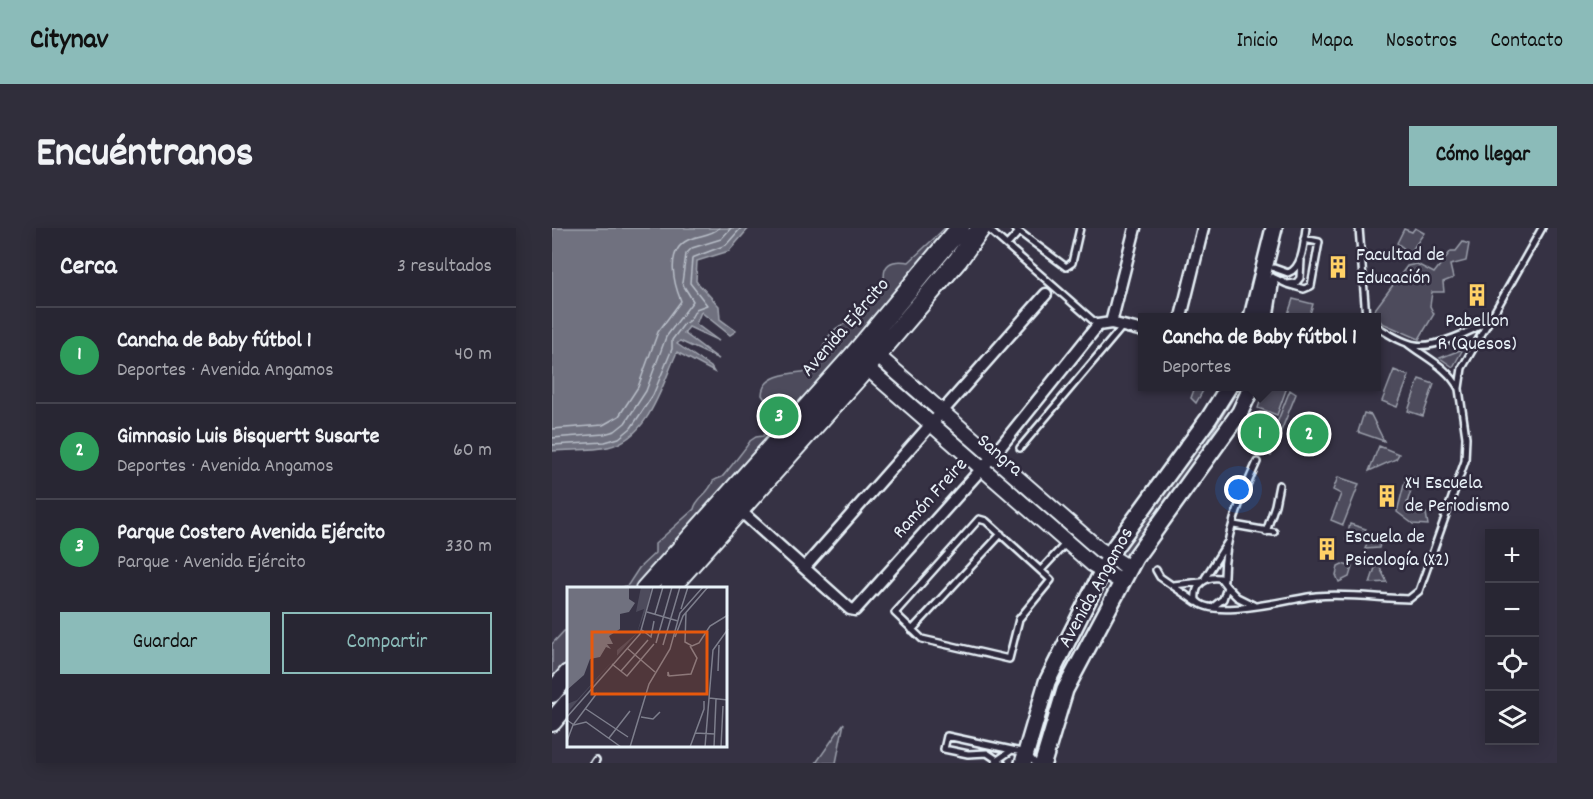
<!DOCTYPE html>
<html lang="es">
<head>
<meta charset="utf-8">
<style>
	body { margin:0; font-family:Dekko,sans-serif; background:#302e3b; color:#f1f3f6 }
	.controls { position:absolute; right:18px; bottom:18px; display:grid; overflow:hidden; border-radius:0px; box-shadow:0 3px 15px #0003 }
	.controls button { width:54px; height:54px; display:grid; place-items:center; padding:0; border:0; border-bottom:2px solid #44434e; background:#282633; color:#f1f3f6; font:30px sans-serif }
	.you { position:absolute; left:687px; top:262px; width:21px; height:21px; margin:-15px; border:4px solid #fff; border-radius:50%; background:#1a73e8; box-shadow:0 0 0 9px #1a73e833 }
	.badge { display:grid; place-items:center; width:39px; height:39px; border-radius:50%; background:#8bbbb9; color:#fff; font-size:20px; font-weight:700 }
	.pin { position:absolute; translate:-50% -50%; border:3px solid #fff; box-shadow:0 2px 6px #0006 }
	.popup { position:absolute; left:586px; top:85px; width:243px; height:78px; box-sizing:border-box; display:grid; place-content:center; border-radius:0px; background:#282633; filter:drop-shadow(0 2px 4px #0005); font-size:20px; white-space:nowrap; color:#a5a5ac }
	.popup b { font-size:22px; color:#f1f3f6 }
	.popup::after { content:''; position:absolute; left:50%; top:100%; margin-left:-12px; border:12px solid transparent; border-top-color:#282633 }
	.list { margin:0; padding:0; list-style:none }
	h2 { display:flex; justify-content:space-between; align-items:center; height:78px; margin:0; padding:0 24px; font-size:26px }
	h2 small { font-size:20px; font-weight:400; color:#a5a5ac }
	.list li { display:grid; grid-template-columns:39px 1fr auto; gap:18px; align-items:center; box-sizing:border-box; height:96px; padding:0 24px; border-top:2px solid #44434e }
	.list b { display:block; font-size:22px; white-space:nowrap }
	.list p { margin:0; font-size:20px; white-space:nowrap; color:#a5a5ac }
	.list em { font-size:20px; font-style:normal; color:#a5a5ac }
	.actions { display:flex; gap:12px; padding:18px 24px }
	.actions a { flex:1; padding:14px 0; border:2px solid #8bbbb9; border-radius:0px; text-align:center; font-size:21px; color:#8bbbb9 }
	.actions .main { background:#8bbbb9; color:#111 }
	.icon { flex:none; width:33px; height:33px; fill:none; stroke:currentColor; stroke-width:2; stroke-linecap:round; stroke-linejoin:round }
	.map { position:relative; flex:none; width:1005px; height:535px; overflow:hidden; border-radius:0px }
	header { display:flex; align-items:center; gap:36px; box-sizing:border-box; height:84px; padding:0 30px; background:#8bbbb9; color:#111 }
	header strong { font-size:28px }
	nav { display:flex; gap:33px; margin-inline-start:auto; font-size:21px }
	.intro { display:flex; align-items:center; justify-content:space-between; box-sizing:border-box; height:144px; padding:0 36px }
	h1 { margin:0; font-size:42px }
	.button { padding:15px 27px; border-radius:0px; background:#8bbbb9; color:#111; font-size:21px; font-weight:700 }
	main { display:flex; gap:36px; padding:0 36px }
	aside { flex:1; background:#282633; border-radius:0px; box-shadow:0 3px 15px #0003 }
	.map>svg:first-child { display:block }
</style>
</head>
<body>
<header>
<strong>Citynav</strong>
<nav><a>Inicio</a><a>Mapa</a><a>Nosotros</a><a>Contacto</a></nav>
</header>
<div class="intro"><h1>Encuéntranos</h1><a class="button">Cómo llegar</a></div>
<main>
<aside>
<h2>Cerca<small>3 resultados</small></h2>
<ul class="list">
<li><span class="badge" style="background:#2e9e5b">1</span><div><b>Cancha de Baby fútbol 1</b><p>Deportes · Avenida Angamos</p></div><em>40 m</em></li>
<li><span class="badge" style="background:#2e9e5b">2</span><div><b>Gimnasio Luis Bisquertt Susarte</b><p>Deportes · Avenida Angamos</p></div><em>60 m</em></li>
<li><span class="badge" style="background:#2e9e5b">3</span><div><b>Parque Costero Avenida Ejército</b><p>Parque · Avenida Ejército</p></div><em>330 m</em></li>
</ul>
<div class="actions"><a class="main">Guardar</a><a>Compartir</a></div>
</aside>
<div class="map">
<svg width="1005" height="535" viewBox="0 0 1005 535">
	<rect width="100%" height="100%" fill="#363244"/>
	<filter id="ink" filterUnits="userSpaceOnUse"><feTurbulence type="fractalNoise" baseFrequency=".0167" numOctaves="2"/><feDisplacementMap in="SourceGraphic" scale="12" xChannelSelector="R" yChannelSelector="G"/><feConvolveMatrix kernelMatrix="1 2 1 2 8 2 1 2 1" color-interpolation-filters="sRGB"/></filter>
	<g filter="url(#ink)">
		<path fill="#4d4b5c" stroke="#9a9eaa" stroke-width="1.5" d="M393,0h5l-4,8 -307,353h-20l9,-4 11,-17 16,-15v-9l39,-35c2,-11 15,-15 19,-28 3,-2 6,-3 9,-4 3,-3 27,-33 28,-36l6,-4 7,-1 5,-5 -2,-30 -4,-6c0,-22 33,-22 49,-24 14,-19 12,-45 42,-49l32,-38c-4,-20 6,-25 24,-22z
			M863,0l9,5 -14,20 -13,-10 7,-14 8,3z
			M911,14l6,2 -3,17 -16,4 3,13 -10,4 1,10h-12l-2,14 4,8 -15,25 -37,-16 -9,-11 34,-46 10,-2 17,9 17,-22h5z
			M741,71l20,5 -4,13h-22z
			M911,121l-10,18 -13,-9z
			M842,142l15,6 -12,31 -15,-6z
			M867,151l15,5 -11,32 -15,-5z
			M643,159h10l-9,16 -5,-5z
			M680,159h8l-51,84 -37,47 -26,41 -8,-4 3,-10z
			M713,159h22l-10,28 -19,-7z
			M738,162l6,4 -25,62 -6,-3z
			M812,185l7,2 13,26 -26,-9z
			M704,187l18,6 -10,31 -18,-6z
			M827,218l20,8 -3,5 -27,12z
			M786,249l21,7 -16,41 -12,-5 10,-26 -8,-4z
			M863,249l-8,26 3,7 10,4 6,-1 2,12 -15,-1 -16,-12 8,-31z
			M798,296l16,5 -3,11 -7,3 -10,-3z
			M817,308l12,4 -2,8 -14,1z
			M825,334l10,20 -17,1z
			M790,336l10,3 -3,10 -10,5 -3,-7 2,-9z
			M12,403h4v37l-16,18v-42z
			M292,495l-8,40h-20z"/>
		<path fill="#70717f" stroke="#a0a4af" stroke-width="1.5" d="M0,0h197l-20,23 -32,10 -1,20 23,25 1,13 16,12 -6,4 -29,-23 -5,12 23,17 -30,-14 -5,6 35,26 -39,-18 -3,3 34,23 3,5 -37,-20c-15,33 -28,86 -69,95 -17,4 -38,2 -56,4z"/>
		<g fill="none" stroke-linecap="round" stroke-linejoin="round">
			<path stroke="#b8bec8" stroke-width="1.5" d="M0,201l51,-4 16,-9 19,-29 20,-55 23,-31c-7,-17 -16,-50 7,-61 10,-5 23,-4 31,-12
				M0,210l52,-4 11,-3 10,-8 21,-32 20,-54 27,-36 -11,-18 4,-29 6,-6 29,-9 10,-11
				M0,217l53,-3 14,-4 12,-10 22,-33 19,-46v-9l12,-16 6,-4 6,-11 11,-4 -17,-22 2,-25 34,-13 15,-17"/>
			<g stroke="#e8f1f8" stroke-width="10">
				<path id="service" d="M435,0l111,97
					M462,0l52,39 6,-4 8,-35
					M807,0l7,89
					M455,17l12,-13
					M722,40l14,5c15,-5 16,-31 18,-45
					M720,49l15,7 9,-1 4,-5 1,-18
					M735,56l17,5 7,-3 8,-44 -15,-3
					M825,99c12,7 25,16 38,18 20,4 59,-15 75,-25l52,-92
					M907,160l3,-20 27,-47
					M468,220l102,-121
					M427,291l7,2 65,59 -32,39 -10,40 -87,-20 -27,-26z
					M682,297l40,7
					M714,304l9,-27 4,-20
					M490,341l25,-27
					M604,342l4,7 36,25
					M653,350l22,-35
					M672,352c-1,-40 17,-83 33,-118
					M621,357l28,-3
					M675,359l10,10 16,8
					M661,379l10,-8 4,-12 -7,-9c-14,-2 -26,6 -24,22 16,21 96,-2 120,-4 30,-3 63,2 93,3l10,-8 46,-130 1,-24 -7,-48c-11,-22 -33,-31 -52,-46
					M360,402l89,-96
					M444,533l16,-11 14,3 9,10
					M42,535l2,-3
					M450,535l-15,-10 -19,1 -24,-5 3,-13 65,14"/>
			</g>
			<g stroke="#e8f1f8" stroke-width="15">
				<path id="minor" d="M629,89l22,-89
					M559,95l24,-95
					M184,279l114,102 5,1 138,-154 105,-131 13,-2 32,8
					M253,339l241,-273"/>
			</g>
			<g stroke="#e8f1f8" stroke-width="18">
				<path id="tertiary" d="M318,121l229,200 30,19
					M307,133l233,203 30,18"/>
			</g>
			<g stroke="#e8f1f8" stroke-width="20">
				<path id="secondary" d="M700,89l22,-89
					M713,89l5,-32
					M471,535l24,-81 67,-134 95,-130 20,-32
					M491,535l22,-73 70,-132 105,-146 12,-26"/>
			</g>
			<g stroke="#e8f1f8" stroke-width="22">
				<path id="trunk" d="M93,361l208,-233 107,-128
					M117,361l190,-213 99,-116 23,-32
					M0,465l16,-19
					M0,494l16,-19"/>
			</g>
			<use href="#service" stroke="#2f2a3d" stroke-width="5"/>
			<use href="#minor" stroke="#2f2a3d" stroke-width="10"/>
			<use href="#tertiary" stroke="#2f2a3d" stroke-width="14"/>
			<use href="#secondary" stroke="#2f2a3d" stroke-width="15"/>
			<use href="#trunk" stroke="#2f2a3d" stroke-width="18"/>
		</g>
	</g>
	<defs>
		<g id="building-bare" transform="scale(1.8)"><path d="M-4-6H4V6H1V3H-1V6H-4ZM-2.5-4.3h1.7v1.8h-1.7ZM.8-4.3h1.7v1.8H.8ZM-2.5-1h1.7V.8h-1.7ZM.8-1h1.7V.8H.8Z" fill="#ffd166" stroke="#2f2a3d" stroke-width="2.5" paint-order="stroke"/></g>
	</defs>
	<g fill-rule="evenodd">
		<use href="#building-bare" x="786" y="39"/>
		<use href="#building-bare" x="925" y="67"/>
		<use href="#building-bare" x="835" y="268"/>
		<use href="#building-bare" x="775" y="321"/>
	</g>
	<g text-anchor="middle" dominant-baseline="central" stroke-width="5" stroke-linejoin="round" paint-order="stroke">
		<g font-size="20" fill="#e8f1f8" stroke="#2f2a3d" text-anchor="start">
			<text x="804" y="28">Facultad de<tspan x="804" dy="23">Educación</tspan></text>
			<text x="925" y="94" text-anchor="middle">Pabellon<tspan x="925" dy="23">R (Quesos)</tspan></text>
			<text x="853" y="256">X4 Escuela<tspan x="853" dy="23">de Periodismo</tspan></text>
			<text x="793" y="310">Escuela de<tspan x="793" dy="23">Psicología (X2)</tspan></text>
		</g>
		<g font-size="20" fill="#e8f1f8" stroke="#2f2a3d">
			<text transform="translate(294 100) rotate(-49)">Avenida Ejército</text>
			<text transform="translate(447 228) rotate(41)">Sangra</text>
			<text transform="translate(379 271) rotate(-48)">Ramón Freire</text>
			<text transform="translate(545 360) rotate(-61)">Avenida Angamos</text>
		</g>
	</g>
	<g transform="translate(15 359)">
		<rect width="160" height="160" fill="#363244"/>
		<path d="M74,0h10l-1,6 2,-6 -5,20 -10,26 -70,80v-9l10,-4 40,-44v-6l20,-17 7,-24 -8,3z" fill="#4d4b5c"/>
		<path d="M0,0h62v12l6,4 -6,9 -9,2v15l-11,7 4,8h-6l4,5 -5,-2 -6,10 -10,2 -6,16 -17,15z" fill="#70717f"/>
		<path fill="none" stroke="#7d7e8c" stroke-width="1.5" d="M114,22l7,-22M80,25l31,9M119,25l-1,30 7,4 7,-3 11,-17 18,-11M88,27l8,-27M75,43l9,7 3,-16M108,50l8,-21 25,-29M89,56l16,-56M96,58l17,-58M60,61l28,24M45,77l15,12 27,-32M54,84l27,-31M151,84l1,-26M101,89v-4l1,4 22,-2 6,-16 -7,-12M142,111l19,2M19,122l42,28M0,130l73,-83 13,-47M74,130l12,2 7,-7M0,133l7,5 12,-3 35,25M128,146l20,1M42,151l21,-27M0,154l6,-16 24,-32M63,160l19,-63 21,-35 10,-36 23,-26M123,160l14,-38v-8M138,160l8,-97 15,-21M147,160l2,-48M154,160l2,-41"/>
		<path fill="#e8590c" fill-opacity="0.15" stroke="#e8590c" stroke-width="3" d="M25,45h115v62h-115z"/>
		<rect width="160" height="160" fill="none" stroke="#e8f1f8" stroke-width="3"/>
	</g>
</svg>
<div class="controls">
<button>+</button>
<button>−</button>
<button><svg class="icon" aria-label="locate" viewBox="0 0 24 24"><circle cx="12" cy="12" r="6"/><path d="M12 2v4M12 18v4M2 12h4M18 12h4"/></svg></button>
<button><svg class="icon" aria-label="layers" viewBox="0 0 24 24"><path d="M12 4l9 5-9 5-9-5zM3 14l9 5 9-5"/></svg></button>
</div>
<div class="you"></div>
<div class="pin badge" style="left:708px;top:205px;background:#2e9e5b">1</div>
<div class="popup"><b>Cancha de Baby fútbol 1</b>Deportes</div>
<div class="pin badge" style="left:757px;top:206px;background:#2e9e5b">2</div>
<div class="pin badge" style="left:227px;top:188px;background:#2e9e5b">3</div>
</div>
</main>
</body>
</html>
